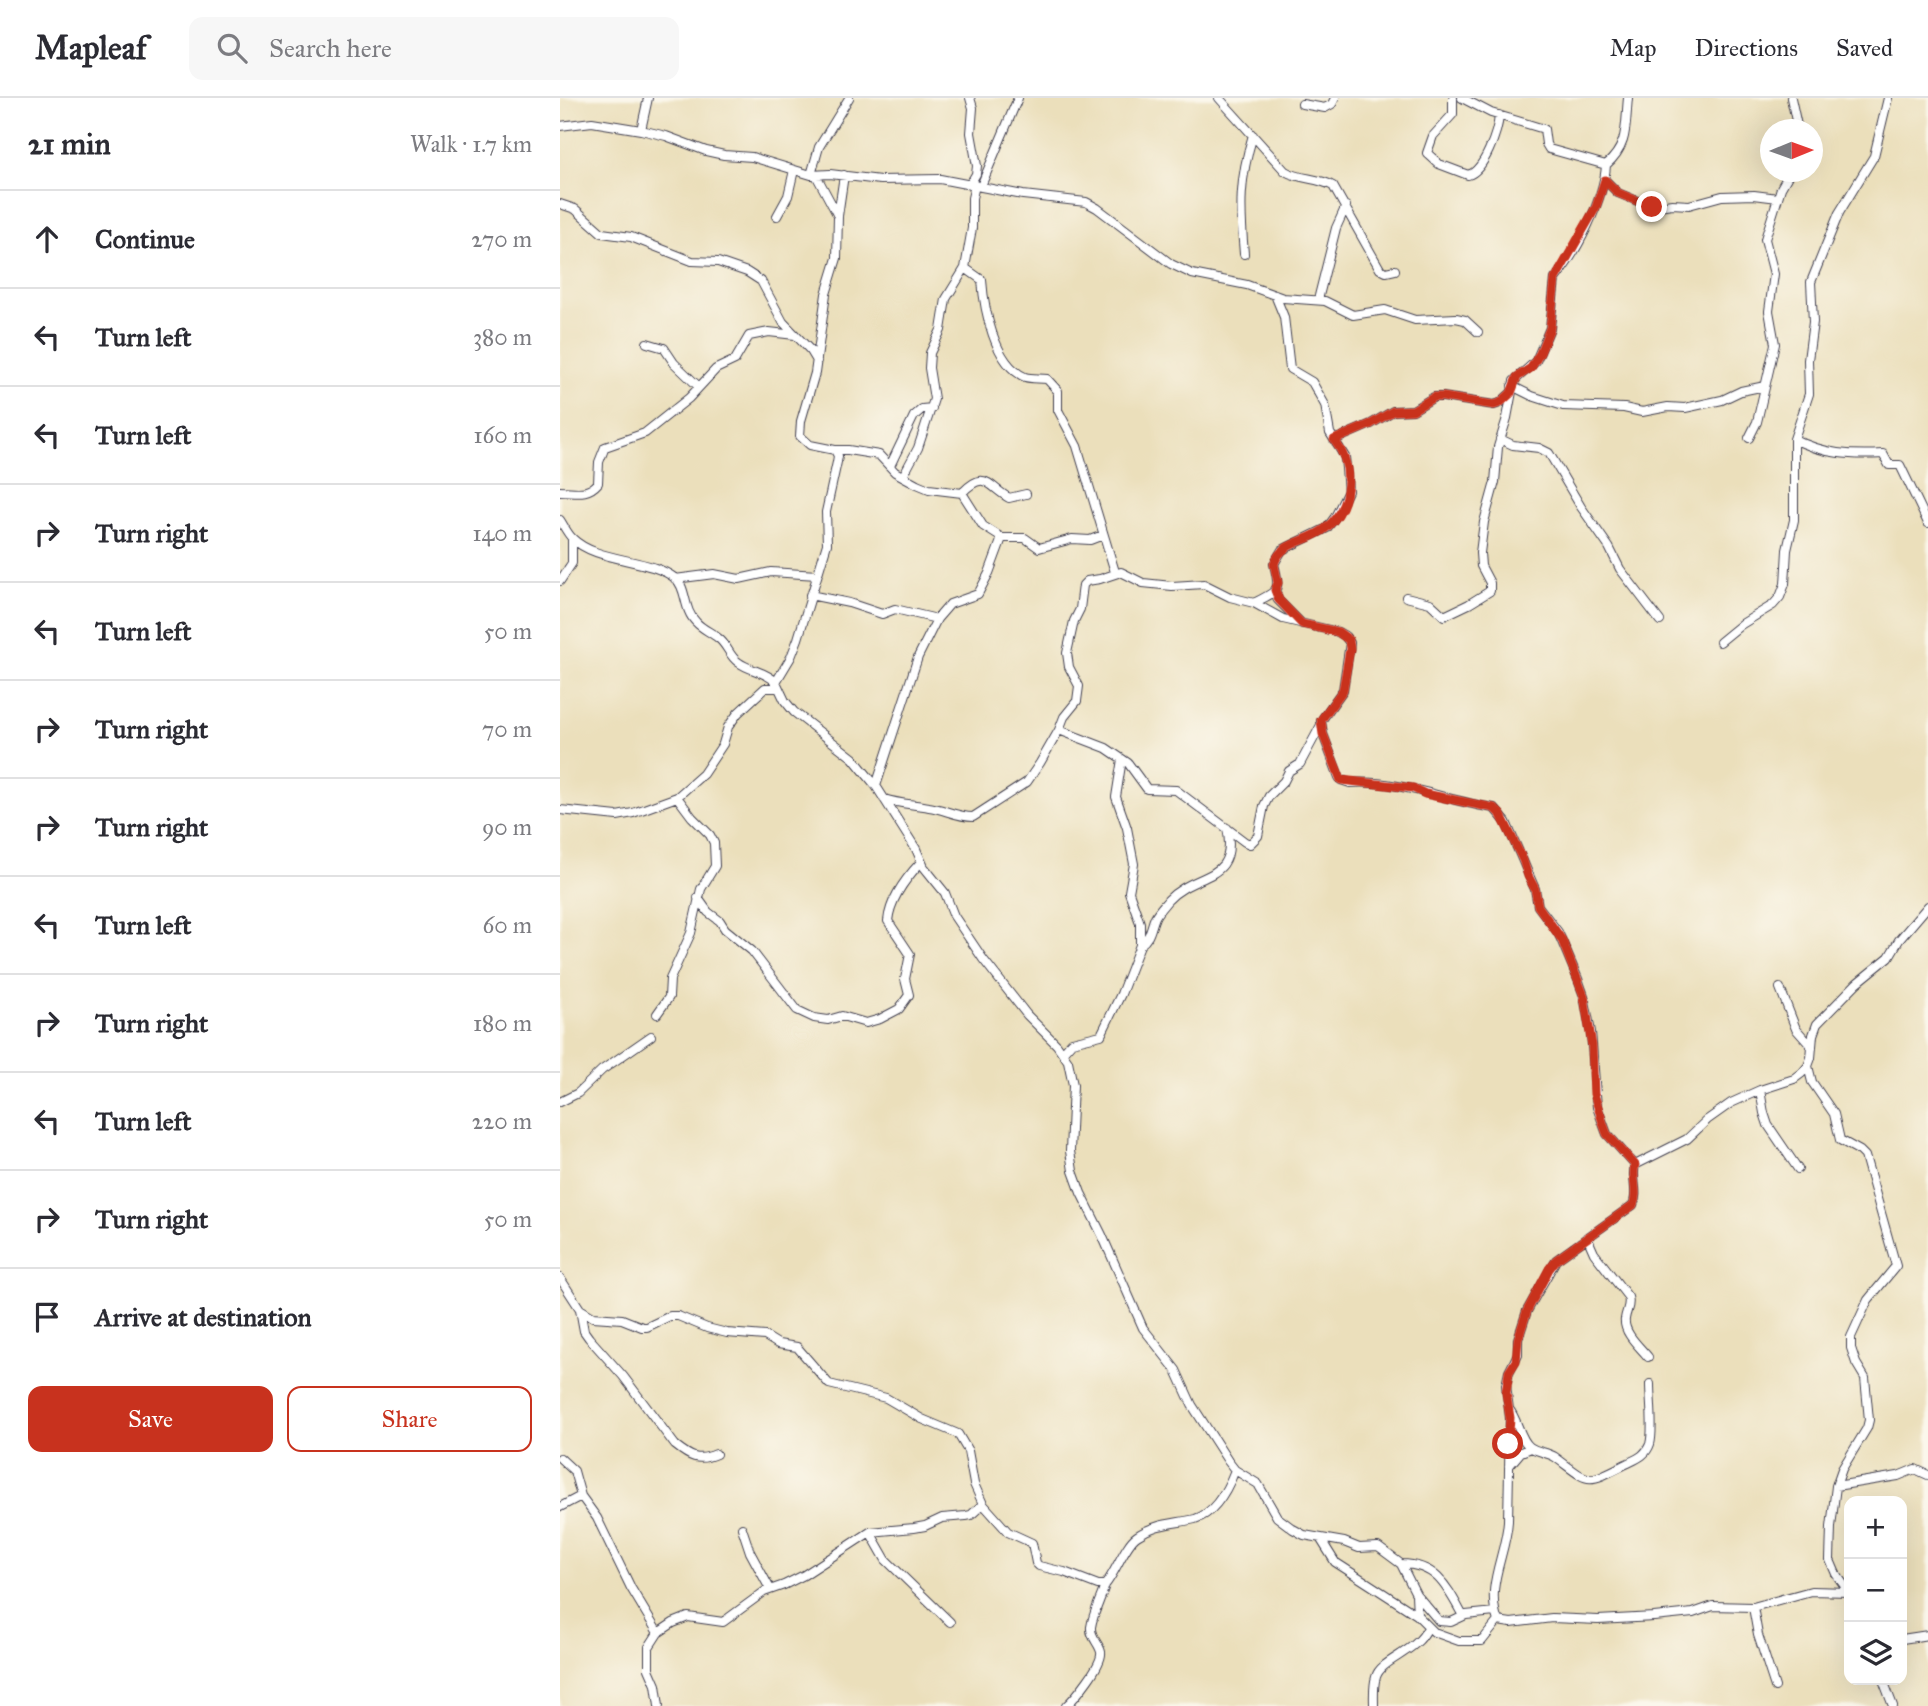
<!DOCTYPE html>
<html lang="en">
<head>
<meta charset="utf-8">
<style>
	body { margin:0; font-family:"IM FELL Great Primer",serif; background:#f7f7f7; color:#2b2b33 }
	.controls { position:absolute; right:21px; bottom:21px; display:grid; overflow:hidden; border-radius:14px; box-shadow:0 7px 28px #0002 }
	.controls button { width:63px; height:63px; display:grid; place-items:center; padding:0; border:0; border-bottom:2px solid #e1e1e2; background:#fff; color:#2b2b33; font:35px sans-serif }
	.compass { position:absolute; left:1200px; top:21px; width:63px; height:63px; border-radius:50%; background:#fff; box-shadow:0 7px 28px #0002; rotate:89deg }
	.stop { position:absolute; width:21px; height:21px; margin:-16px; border:5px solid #c8321e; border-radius:50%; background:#fff }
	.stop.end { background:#c8321e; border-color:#fff; box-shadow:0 2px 7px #0008 }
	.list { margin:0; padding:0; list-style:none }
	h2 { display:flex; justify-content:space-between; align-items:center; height:91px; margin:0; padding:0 28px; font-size:30px }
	h2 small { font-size:23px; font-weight:400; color:#7c7c81 }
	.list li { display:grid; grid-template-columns:46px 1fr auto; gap:21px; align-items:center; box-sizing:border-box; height:98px; padding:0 28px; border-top:2px solid #e1e1e2 }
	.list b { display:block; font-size:26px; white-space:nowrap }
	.list em { font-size:23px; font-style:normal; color:#7c7c81 }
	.actions { display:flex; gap:14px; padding:21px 28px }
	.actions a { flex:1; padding:16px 0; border:2px solid #c8321e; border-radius:14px; text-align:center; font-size:24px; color:#c8321e }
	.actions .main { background:#c8321e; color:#fff }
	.icon { flex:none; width:38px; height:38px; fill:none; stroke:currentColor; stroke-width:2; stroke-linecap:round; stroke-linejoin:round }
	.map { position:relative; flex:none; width:1368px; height:1608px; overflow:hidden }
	header { display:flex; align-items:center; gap:42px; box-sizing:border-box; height:98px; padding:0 35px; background:#fff; border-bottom:2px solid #e1e1e2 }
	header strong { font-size:33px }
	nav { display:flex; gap:38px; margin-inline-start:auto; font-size:24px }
	.search { width:490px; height:63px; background:#f7f7f7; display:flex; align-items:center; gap:18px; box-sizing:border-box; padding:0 24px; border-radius:14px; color:#7c7c81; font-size:26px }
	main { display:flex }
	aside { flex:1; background:#fff }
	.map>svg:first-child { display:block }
</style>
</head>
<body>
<header>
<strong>Mapleaf</strong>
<div class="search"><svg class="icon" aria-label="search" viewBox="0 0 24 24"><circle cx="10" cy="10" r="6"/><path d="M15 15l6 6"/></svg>Search here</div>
<nav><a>Map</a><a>Directions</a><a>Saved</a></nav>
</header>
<main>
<aside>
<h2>21 min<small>Walk · 1.7 km</small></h2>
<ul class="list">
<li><svg class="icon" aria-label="ahead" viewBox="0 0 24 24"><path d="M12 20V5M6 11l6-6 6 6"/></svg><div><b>Continue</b></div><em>270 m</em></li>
<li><svg class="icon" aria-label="left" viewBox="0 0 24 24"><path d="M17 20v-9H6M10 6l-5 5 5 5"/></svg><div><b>Turn left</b></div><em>380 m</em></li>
<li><svg class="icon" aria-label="left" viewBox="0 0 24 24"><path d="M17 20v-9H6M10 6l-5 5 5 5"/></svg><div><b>Turn left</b></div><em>160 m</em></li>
<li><svg class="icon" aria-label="right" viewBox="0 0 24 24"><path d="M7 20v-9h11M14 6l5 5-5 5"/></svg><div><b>Turn right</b></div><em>140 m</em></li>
<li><svg class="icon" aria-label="left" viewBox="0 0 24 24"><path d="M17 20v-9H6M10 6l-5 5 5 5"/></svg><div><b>Turn left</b></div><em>50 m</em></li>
<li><svg class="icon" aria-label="right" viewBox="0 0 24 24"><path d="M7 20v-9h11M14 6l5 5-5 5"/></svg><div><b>Turn right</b></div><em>70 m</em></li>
<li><svg class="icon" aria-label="right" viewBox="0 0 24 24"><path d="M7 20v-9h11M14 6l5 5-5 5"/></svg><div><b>Turn right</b></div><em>90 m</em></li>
<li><svg class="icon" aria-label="left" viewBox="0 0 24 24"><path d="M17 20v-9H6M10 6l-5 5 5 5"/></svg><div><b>Turn left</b></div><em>60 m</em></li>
<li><svg class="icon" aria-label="right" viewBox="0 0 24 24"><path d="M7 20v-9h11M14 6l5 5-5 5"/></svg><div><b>Turn right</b></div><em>180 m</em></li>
<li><svg class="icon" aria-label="left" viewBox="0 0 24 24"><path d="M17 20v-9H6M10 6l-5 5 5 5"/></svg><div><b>Turn left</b></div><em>220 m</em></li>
<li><svg class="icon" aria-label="right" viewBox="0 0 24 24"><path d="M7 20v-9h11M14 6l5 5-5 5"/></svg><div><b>Turn right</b></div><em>50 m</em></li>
<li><svg class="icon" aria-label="arrive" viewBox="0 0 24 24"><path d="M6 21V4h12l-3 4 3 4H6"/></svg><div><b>Arrive at destination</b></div></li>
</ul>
<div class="actions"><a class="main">Save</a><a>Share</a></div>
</aside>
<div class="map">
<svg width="1368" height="1608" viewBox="0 0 1368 1608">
	<rect width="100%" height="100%" fill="#fbf7ec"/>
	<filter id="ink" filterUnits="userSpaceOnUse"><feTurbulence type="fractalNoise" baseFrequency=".0143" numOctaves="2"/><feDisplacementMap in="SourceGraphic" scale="14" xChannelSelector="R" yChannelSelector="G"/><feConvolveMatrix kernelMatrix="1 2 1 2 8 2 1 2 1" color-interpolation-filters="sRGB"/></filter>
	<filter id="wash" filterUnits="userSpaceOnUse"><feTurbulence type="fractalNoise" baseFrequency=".00686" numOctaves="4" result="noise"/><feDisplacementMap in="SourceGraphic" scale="28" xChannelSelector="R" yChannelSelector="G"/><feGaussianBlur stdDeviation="1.57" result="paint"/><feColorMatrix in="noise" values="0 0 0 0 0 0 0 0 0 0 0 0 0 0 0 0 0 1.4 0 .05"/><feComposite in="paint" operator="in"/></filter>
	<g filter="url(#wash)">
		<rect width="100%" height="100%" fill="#ebdfbb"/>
	</g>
	<g filter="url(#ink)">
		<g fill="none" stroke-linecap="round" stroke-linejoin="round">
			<g stroke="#403e4e" stroke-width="10">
				<path id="minor" d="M659,0l66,73c15,9 32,6 48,15l47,83 6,3 9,-2
					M893,0v16l-20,22 -6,17 12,11 29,11c16,-4 30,-43 31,-60
					M902,0l29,15 53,16 2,15 3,5 57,16c23,-20 19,-39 22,-67
					M1231,0l7,32
					M742,6l23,4 7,-4 3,-6
					M0,28l32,-4 49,8 25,6 40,15 18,4 28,2 59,18 19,-1 50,6 60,-1 83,16 63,7 11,6 74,56 21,10 55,11 36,13 42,3 28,14 32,-5 30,10 41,-2 9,2 13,12
					M81,32l7,-32
					M251,77l8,-28 30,-49
					M256,77l22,41
					M284,77l-6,41 -1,42 -11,36 -11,79 -14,48 -1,15 10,9 25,5 3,6 -1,6 -11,50 1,32 -29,95 -7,18 -15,25 9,19 9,11 59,46 23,28 40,63 8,18 21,26 9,23 29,43 44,56 30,30 11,16 5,24 -3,66 3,20 8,22 21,42 41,93 33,42 16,35 36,56 7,9 23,14 19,33 16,12 11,6 40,7 15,6 19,-1 23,17 15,30 1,21 17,17 25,9h23l16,-20 13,2 41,-5 46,2 56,-3 39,-4 20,-7 40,1 58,-16 38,1
					M1045,82l13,13 34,14 20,-3 17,1 33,-9 32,-1 24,3
					M410,86l6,-10 1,-8 -6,-33 2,-25 -3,-10
					M421,88l37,-88
					M0,106l15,5 27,24 29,4 61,24 26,1 29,10 14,9 22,41 28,29 6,10
					M217,118l11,-20 6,-26
					M684,156c-4,-46 -5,-74 9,-119
					M405,170l17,12c2,28 12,84 43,97 6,2 15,1 22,2l11,12v19l19,36 38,126
					M758,202l18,-72 10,-22
					M87,245l17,5 10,15 25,24
					M952,288l20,10 31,10 61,2 18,4 26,-5 17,1 37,-8 19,-9 24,-5
					M1189,340l8,-16 18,-78 -6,-33 5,-37 -9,-35 16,-51 9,-16
					M940,341l13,6 26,3 10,5 32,54 28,40 11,22 40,52
					M1234,341c29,15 57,17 89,15l6,11h11l28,58
					M774,342l37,-16 22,-13 20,-1 21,-13h9l51,8 6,-2 11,-10
					M275,352h13l31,5 16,17 22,12 12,5 33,4 21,33 19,12h23l14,10 33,-9 18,1 13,-5
					M330,368l24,-50 8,-7 10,-1
					M343,378l15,-28 16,-49 -5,-31 1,-15 11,-23 5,-31 19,-31 7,-40v-30l3,-13
					M0,393c15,0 27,5 38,-8l1,-21 6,-15 40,-14 44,-35 27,-29 19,-9 14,-24 20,-4 26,3
					M402,395c23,-24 26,-7 47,5l17,-4
					M0,422c4,6 7,13 12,18 25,25 77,19 104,41 11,9 7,31 20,43 6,7 15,10 22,16 9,6 11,18 20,24 12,9 27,9 38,20
					M115,481l39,-5 25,5 32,-7 46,3
					M0,483l12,-18v-25
					M715,492l3,10 24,24
					M250,497l39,8 33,11 13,-5 42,10
					M846,499l24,6 14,13 25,-12 21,-13v-8l-9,-17 -1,-13 4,-31 11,-40 3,-35 9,-29 7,-37 22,-20 14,-33 5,-49c22,-27 49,-79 51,-114
					M694,505c24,-13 27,-10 20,-39l8,-14 45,-22 8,-11 13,-26 -3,-34 -15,-24 -5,-28 -13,-23 -22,-13 -6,-52 -9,-22
					M1160,544l22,-18 31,-19 7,-8 5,-13 2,-34 7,-30v-81l15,-45 -1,-34 5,-38 -2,-40 28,-69 35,-57 14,-58
					M499,632l47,18 22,15 19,26 29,1 69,52 5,2 8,-8 6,-30 5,-10 15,-15 5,-10 11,-7 21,-39
					M316,688l42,-129 19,-38 13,-15 28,-10 11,-21 13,-35
					M324,701c15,5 29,5 45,8 15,2 28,10 44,10l54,-35 13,-19 19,-33 5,-13 13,-16 2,-15 -10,-19 -2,-14 7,-32 6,-12 3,-24 4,-4 13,-2 21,-7 22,11 29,3 32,-2 26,13 24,6 29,16 55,13 7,4 5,7 -7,47 -22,31 2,13 16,43 2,3 9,3c49,-4 96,18 144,25l12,14 29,67 3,17 20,26 20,47 6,17 7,36 6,75 10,27 28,31
					M0,712l57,6 16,-3 44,-16 26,-23 20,-30 5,-17 10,-14 27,-25h12
					M138,800l10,14 12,9 5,8 27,22 45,59 17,8 14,2 14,-4 24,7 14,-4 19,-10 10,-14 -4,-16 5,-25 -22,-33c2,-22 19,-44 33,-59
					M580,847c11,-8 10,-16 15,-28 3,-6 9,-12 13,-17 27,-29 71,-17 59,-72
					M1220,890l16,41 16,18
					M97,916l12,-17 1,-18 21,-46 10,-44 14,-23 -1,-23 -4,-8 -18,-18 -15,-20
					M503,954l9,-10 29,-7 20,-41 19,-49v-22l-11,-31 5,-28 -7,-36 -11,-31 6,-38
					M1248,968l4,16 22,32 6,26 20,11 5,5 31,110 -28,34 -17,37v11l5,15 9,15 4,42 -2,8 -25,41 -6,17 -5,41 -1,33 6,14 13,18
					M1200,992l4,23 4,12 30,44
					M0,1004l18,-9 24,-23 49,-34
					M1027,1139l7,16 34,44c3,9 -2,13 -3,22 -2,14 15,28 23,38
					M0,1180l20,31 13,8 29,2 20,8h5l23,-11h8l29,12 20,5 38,3 13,8 19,3 32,37 57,14 36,21 36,15 10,17 6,33 9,20
					M20,1211l4,22 5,7 34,38 52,69c15,12 23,17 41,9
					M949,1311c9,11 11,31 21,38 7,5 17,5 25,10 36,26 29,28 71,7 10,-5 20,-8 24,-20 4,-13 0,-44 0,-60
					M0,1360l14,13 7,25 16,22 34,70 27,45
					M949,1368l12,-14 10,-4
					M1276,1388l62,-10 17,-7 13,6
					M0,1409l21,-11
					M182,1430l8,24 20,37
					M310,1434l16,28 64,62
					M760,1440l15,24 82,53
					M841,1466c36,0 46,23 62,52
					M856,1496l23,27 12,1 15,-7 29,-3
					M1193,1509l5,28 17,52
					M938,1523c-13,-35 8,-66 10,-100l2,-103 -4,-33 3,-13 9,-18v-15l9,-28 29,-51 77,-55c6,-13 -2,-27 2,-40l52,-26 20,-19 24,-17 29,-13 34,-11 8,-6 6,-7 3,-8 2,-23 4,-11 40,-41 32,-26 10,-17 29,-34
					M1342,1541l26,-4
					M1323,1582l10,26
					M99,1608l-3,-21 -7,-16v-22l9,-14 15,-10 15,-6 35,5 41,-30 20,-7 20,-10 66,-43 44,-4 11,-2 17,-8 24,-2 5,-1 12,-11 25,28 24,11 4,20 3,3 25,6 34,13h7c11,-13 20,-41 32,-49 19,-13 37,-12 58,-17 20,-6 33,-31 40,-49
					M506,1608c9,-8 37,-42 35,-54 -2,-9 -11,-15 -10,-25 2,-14 10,-28 14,-42
					M814,1608c0,-9 -1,-20 2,-29 5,-18 41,-24 52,-50"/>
			</g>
			<use href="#minor" stroke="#fff" stroke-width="8"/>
		</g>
	</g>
	<g fill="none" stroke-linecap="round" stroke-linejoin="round" filter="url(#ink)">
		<path stroke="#c8321e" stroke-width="9" d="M948,1346l2,-26 -4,-25 3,-21 7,-11 2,-22 9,-28 22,-42 7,-9 77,-55c6,-13 -2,-27 2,-40l-28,-31 -3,-8 -10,-32 -2,-48 -8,-50 -22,-56 -24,-34 -3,-17 -7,-13 -5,-16 -22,-45 -7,-7 -69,-14 -12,-6 -72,-8 -18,-46 -2,-14 22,-30 7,-41 -1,-9 -11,-8 -36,-8 -23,-24 -4,-10 3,-7 -4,-19c8,-24 34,-21 52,-36 26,-21 29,-62 8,-88l37,-16 22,-13 20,-1 21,-13h9l51,8 6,-2 11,-10 6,-16 14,-9 9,-15 10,-25 5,-49 41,-72 9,-27 13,13 34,14"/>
	</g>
</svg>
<div class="controls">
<button>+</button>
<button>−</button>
<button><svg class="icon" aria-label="layers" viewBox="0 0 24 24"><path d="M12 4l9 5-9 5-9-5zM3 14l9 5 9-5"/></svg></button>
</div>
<svg class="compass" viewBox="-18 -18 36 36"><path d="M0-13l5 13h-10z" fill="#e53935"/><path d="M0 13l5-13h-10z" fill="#7c7c81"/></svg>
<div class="stop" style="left:948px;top:1346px"></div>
<div class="stop end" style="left:1092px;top:109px"></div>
</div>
</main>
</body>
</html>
